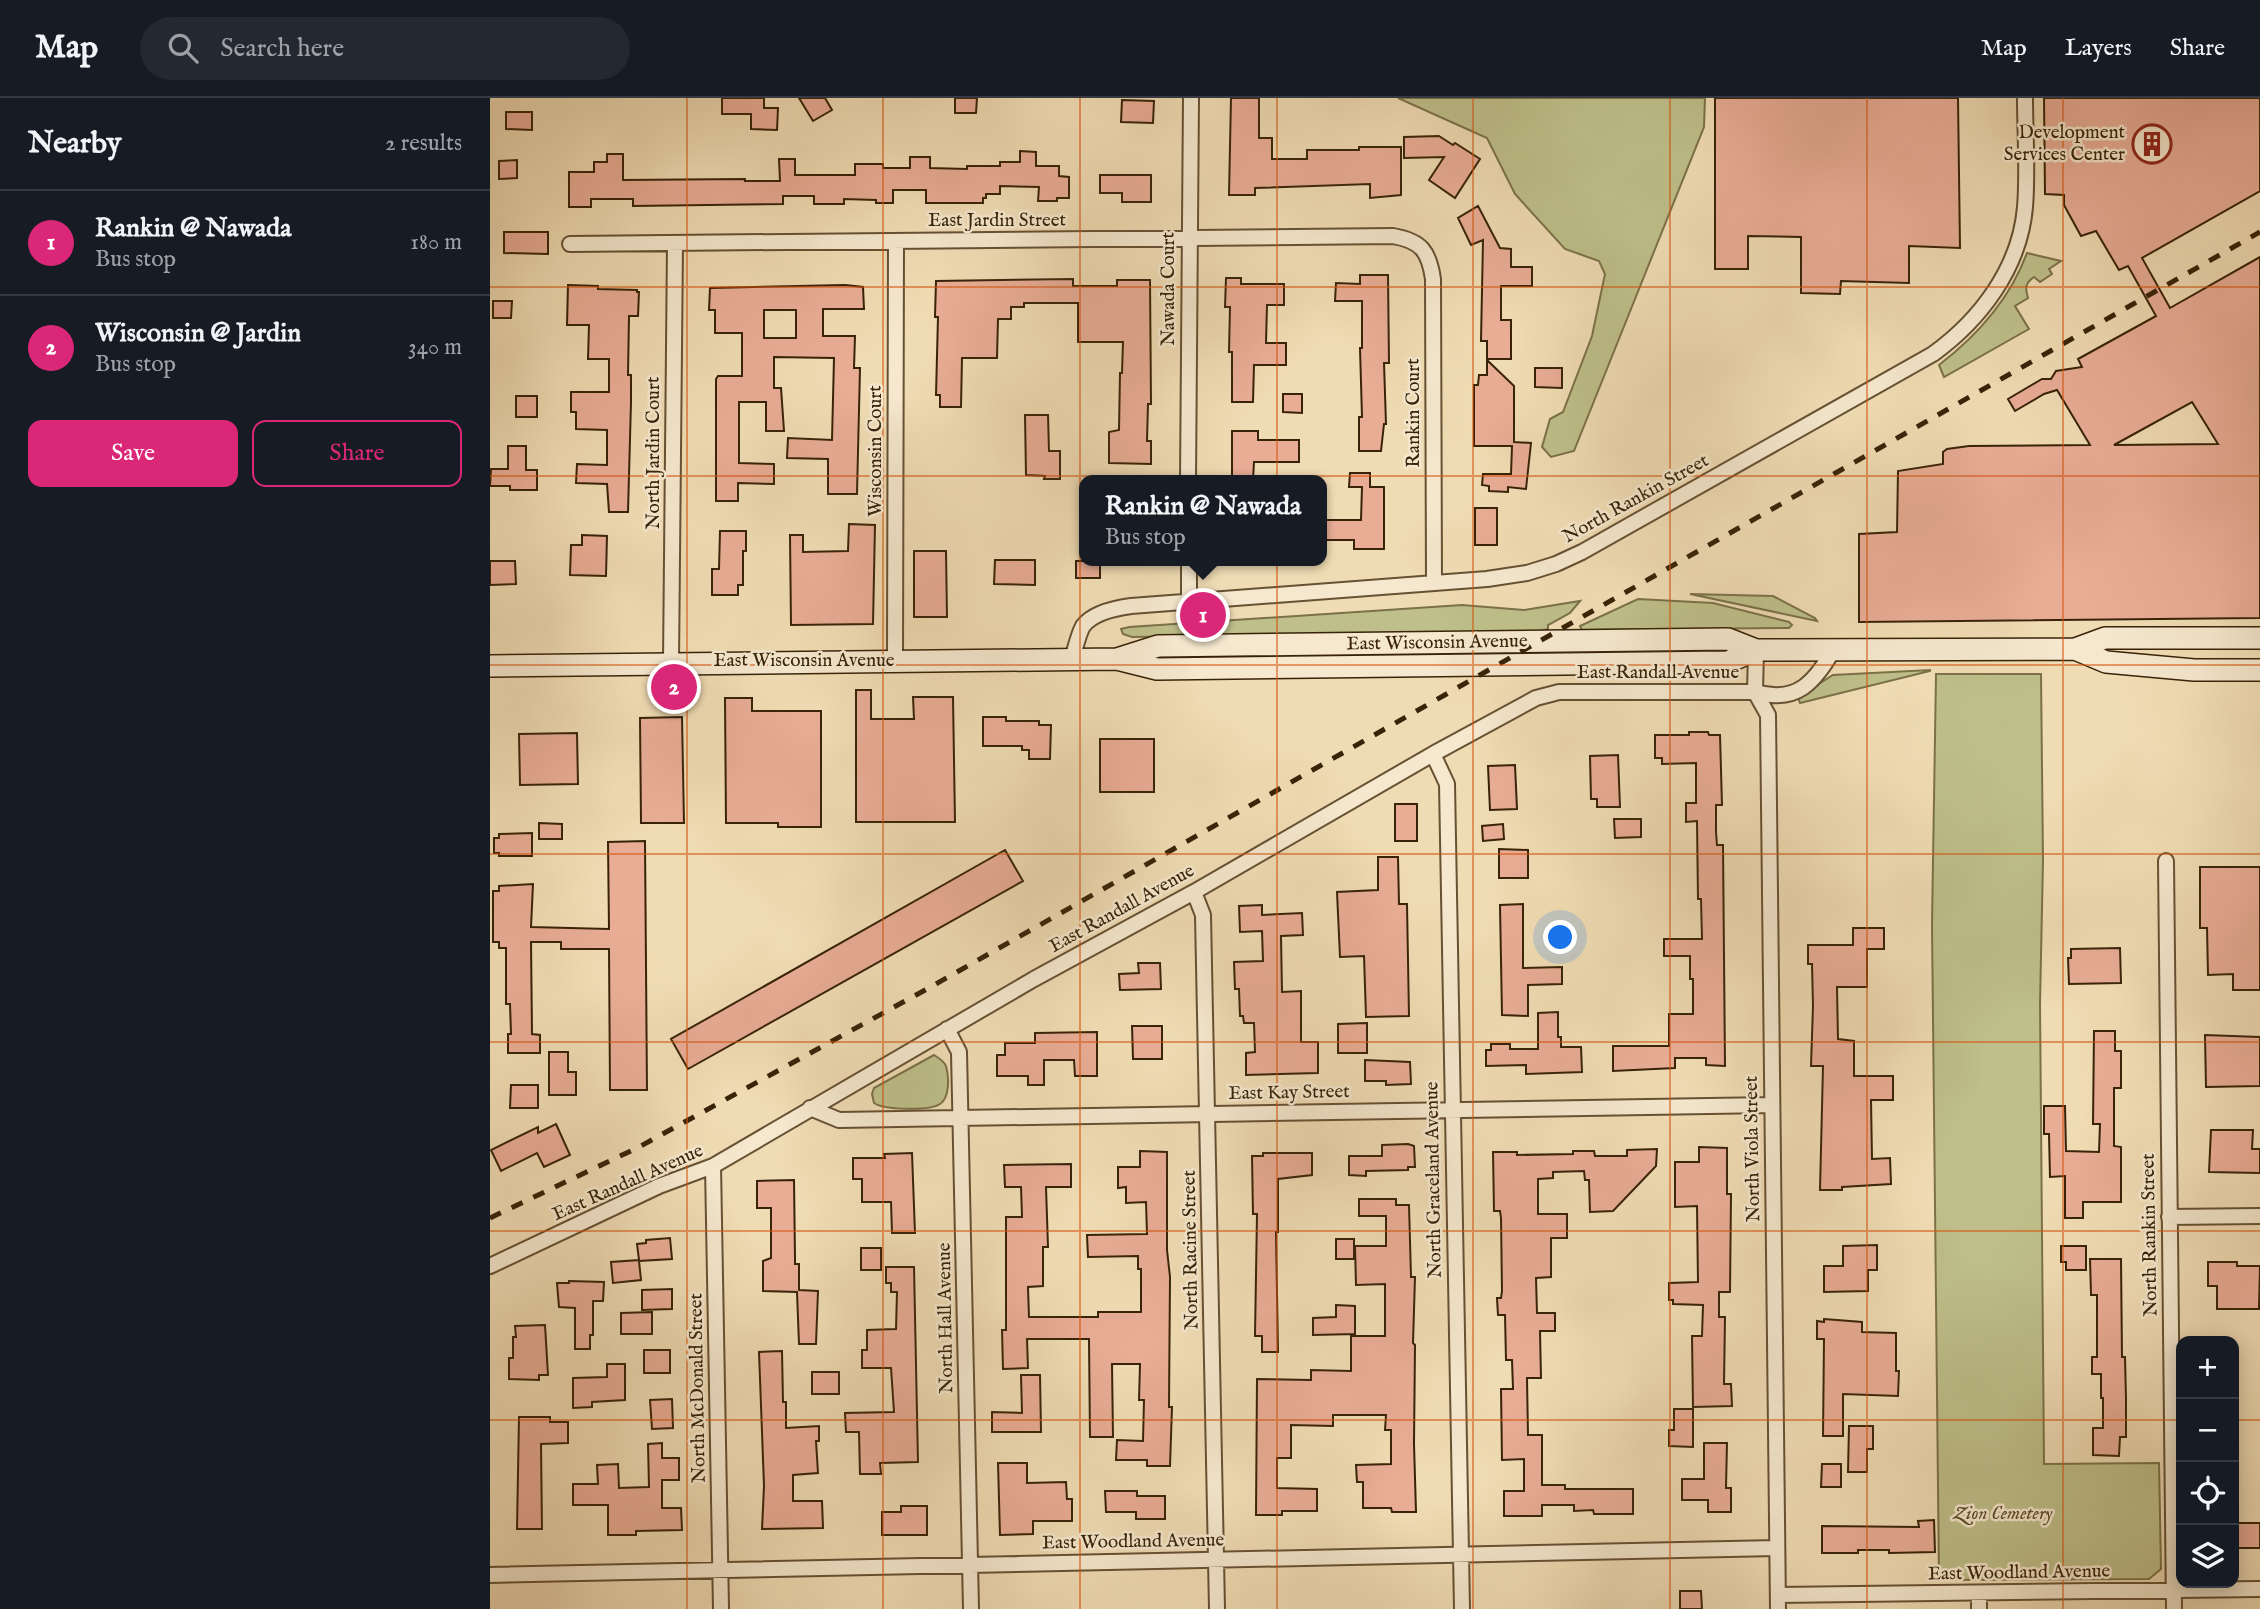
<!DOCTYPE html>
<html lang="en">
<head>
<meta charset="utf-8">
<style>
	body { margin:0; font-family:"IM FELL English",serif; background:#242831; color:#f1f3f6 }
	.controls { position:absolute; right:21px; bottom:21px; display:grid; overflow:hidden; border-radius:14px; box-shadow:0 4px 18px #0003 }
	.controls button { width:63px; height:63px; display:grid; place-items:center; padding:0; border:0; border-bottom:2px solid #363941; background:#171b24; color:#f1f3f6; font:35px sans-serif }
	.you { position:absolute; left:1071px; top:840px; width:24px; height:24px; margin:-18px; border:5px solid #fff; border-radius:50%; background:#1a73e8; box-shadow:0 0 0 10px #1a73e833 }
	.badge { display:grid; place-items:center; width:46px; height:46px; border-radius:50%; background:#db2777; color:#fff; font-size:23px; font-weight:700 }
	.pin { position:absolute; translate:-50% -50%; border:4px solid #fff; box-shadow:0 2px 7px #0006 }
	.popup { position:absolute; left:589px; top:377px; width:248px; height:91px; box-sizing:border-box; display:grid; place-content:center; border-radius:14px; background:#171b24; filter:drop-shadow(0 2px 5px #0005); font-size:23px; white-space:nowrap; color:#9ea1a6 }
	.popup b { font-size:26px; color:#f1f3f6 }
	.popup::after { content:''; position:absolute; left:50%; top:100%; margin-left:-14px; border:14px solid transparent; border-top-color:#171b24 }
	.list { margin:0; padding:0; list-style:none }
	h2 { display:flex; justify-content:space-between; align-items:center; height:91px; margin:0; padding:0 28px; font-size:30px }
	h2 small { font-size:23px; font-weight:400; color:#9ea1a6 }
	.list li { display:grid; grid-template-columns:46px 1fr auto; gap:21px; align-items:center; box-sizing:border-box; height:105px; padding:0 28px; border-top:2px solid #363941 }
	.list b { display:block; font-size:26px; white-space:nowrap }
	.list p { margin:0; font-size:23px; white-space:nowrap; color:#9ea1a6 }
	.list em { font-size:23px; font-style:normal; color:#9ea1a6 }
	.actions { display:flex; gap:14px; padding:21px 28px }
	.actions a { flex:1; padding:16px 0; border:2px solid #db2777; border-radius:14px; text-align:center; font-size:24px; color:#db2777 }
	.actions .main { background:#db2777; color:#fff }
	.icon { flex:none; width:38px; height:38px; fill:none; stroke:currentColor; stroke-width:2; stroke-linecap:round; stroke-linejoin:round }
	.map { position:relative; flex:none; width:1770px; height:1511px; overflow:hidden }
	header { display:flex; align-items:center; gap:42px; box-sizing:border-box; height:98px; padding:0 35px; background:#171b24; border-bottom:2px solid #363941 }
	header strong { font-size:33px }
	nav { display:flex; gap:38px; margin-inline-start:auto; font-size:24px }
	.search { width:490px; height:63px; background:#242831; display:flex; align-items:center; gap:18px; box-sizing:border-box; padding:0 24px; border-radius:38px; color:#9ea1a6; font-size:26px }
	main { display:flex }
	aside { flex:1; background:#171b24 }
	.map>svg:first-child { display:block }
</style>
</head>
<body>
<header>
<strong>Map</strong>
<div class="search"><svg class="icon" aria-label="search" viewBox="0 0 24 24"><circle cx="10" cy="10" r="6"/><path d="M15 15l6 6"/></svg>Search here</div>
<nav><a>Map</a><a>Layers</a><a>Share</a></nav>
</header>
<main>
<aside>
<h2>Nearby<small>2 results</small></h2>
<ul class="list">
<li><span class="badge">1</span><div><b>Rankin @ Nawada</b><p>Bus stop</p></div><em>180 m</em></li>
<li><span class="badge">2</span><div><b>Wisconsin @ Jardin</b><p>Bus stop</p></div><em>340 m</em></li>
</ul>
<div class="actions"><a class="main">Save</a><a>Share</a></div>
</aside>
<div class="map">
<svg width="1770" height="1511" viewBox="0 0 1770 1511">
	<rect width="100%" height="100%" fill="#f0dcb4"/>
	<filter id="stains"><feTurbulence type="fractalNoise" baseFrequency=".00286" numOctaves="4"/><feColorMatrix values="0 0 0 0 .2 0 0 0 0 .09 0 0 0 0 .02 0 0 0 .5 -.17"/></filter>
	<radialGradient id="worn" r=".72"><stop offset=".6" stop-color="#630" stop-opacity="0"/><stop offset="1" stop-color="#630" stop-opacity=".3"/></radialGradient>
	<path fill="#bebf8a" stroke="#7b7149" stroke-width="2" d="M908,0h307l-1,29 -130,324 -23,6 -9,-10 8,-28 13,-7 29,-76 13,-62 -6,-13 -34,-12 -50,-55 -28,-56z
		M1537,155l34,8 -12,8 3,5 -12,8 -6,-5c-9,6 -9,11 -6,21l-13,8 14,23 -85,48 -5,-12c39,-30 71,-66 88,-112z
		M1200,496l83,2 42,22 2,3z
		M1148,501l75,4 76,19 3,3 -3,3 -207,2 -2,-4z
		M1090,503l-10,12 -22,12v4l-8,2 -408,6 -9,-3 -2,-5 8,-2 333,-22 62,5z
		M1440,572v1l-130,32 -2,-6 35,-22z
		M1446,576h105l2,186 -3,144 4,460 115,-1 2,106 -12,10 -210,1 -7,-655z
		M444,957c5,3 10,6 12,11 3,10 4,32 -6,38 -10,7 -56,6 -66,-1l-2,-9 2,-6z"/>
	<path fill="#e9ad96" stroke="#382308" stroke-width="2" fill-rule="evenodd" d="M232,0h42v10h14l-1,22 -26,-1v-15h-29z
		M309,0h26l7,12 -19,11z
		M465,0h22l-1,15h-21z
		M741,0h28v40h13v21h35v-9h52v-3h42v48l-31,3v-14l-115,4v7h-26z
		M1225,0h243l2,150 -51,-2v37l-68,-2 -1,13 -39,-1v-56l-53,-1v33h-33z
		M1554,0h216v93l-118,67 28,50 90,-51v361l-401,4v-88l38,-2 1,-61 45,-7v-12l4,-3 22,-3 121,-1 -33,-55 -13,4 -29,17 -7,-12 34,-20h9l5,-8 26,-4 -4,-8 78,-43 -28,-50 -9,4 -23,-39 -15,5 -17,-31v-10l-19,-1zM1702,304l26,42 -104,1z
		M632,2l32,1 -1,22 -32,-1z
		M16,14h26v18l-26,-1z
		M949,38l14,9 2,-2 25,16 -25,39 -26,-18 15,-23 -40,1v-21z
		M530,53l16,1v14h23v10l10,1v21h-12v3h-19l1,-14 -39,-1v8h-14v4h-3v5h-57v-13h-33v13h-17v-3l-32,-1v5h-30v-8h-31v8l-150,2v-7h-42v8h-22v-35h25v-10h13v-8h16v26l122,-1v2h35l-1,-22h16v16h60v-11h28v4h27v-11h20v11l37,1v-3h33v-4h20z
		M27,62v18l-18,1v-18z
		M610,77h51v27h-29v-9h-22z
		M988,108l22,42 11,1v18h21v19h-31v34h10v39h-24v-18h-6l2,-101 -12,5 -13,-27z
		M14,134h44v22l-44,-1z
		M870,177h28l1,88h-5l2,61h-2l-3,27h-22v-34h3l-2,-69h2v-47h-27l1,-18 24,1z
		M736,180h15v6h43v21h-17l-1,38h20v22h-32l-1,37h-21v-50h-3l1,-45h-5z
		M583,181v7h44v-6h33l1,124h-3l-1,37h4v23l-42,-1v-31l10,-2 1,-57h2l1,-31h-45v-39h-54v4h-13v12h-13l-1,39h-35l-1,49h-21v-12h-4l2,-78h-3l1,-36z
		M78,187l30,1v3l39,1v2h2l-1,24h-9l-1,59h3v27l-3,110h-19l-2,-28 -31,-1 1,-19 30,1v-35l-31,-1v-17h-5v-20h38v-33h-21l1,-34h-22z
		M355,187l18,2 1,22h-41v27h32l-1,32h6l-3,126h-29v-35l-41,-1 1,-20 44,2 2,-82 -60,-1v31h7l3,43h-18v-29h-27v61l35,1v20l-36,-1v18h-22v-122l2,-3h24v-43h-27v-23h-6l1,-22zM274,212h32v28h-32z
		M3,203h19l-1,17h-18z
		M997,262l27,26v56l17,1 -5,46 -18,-2v5l-19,-1v-5l-7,-1 1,-11h28l1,-28h-38v-61h4l1,-10h8z
		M1045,270h27v20l-27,-1z
		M793,296h19v19l-19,-1z
		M26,298h21v21h-21z
		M535,317h23l1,36h11v28h-16l1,-3 -19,-1z
		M742,333h26v9h41v22h-45l-1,18h-21z
		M18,348h18v24h11v20h-27v-4h-20l1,-17h17z
		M860,375h20v14h14v62h-30v-9h-32v-20h39l1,-33h-13z
		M985,410h22v37h-22z
		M359,426l26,1 -2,99 -82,1 -1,-90h13v17l45,-1z
		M230,433h26v20h-3v34h-5v10h-26v-26h7z
		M92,437l25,1 -1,40 -36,-1 1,-30h11z
		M424,453h32l1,66h-33z
		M505,462h40v25l-41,-1z
		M0,463h25l1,23 -26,1z
		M586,463h24v17h-24z
		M366,592h15v29h43l-1,-22h40l2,125h-99z
		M235,600h27v13h69v116h-43v-4h-52z
		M192,619l2,106h-43l-1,-105z
		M493,619h23v4h33v4h12l-1,34h-21v-9h-7v-4h-39z
		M1199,634h19l1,3h11l2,70h-6v27l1,13h6l2,221 -19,-1v-7h-31v10l-62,3v-25h56v-32h24v-35h-3v-23h-26v-17h38l-1,-40h-3l-1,-78 -11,1v-19h10v-40l-34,1v-6h-7v-23h34z
		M87,635l1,51 -58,1 -1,-51z
		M610,641h54v53h-54z
		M1128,657l2,52h-23v-8h-6l-1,-43z
		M1025,667l2,44 -27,1 -2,-44z
		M905,706h22v37h-22z
		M1124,721h27v18l-26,1z
		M49,725l23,1v15h-23z
		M1013,726l1,15 -21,2 -1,-15z
		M42,735v23h-33v-3h-5v-15h5v-4z
		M155,743l2,249h-37l-1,-141h-48v-7h-30l1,92 8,1v18h-32v-19h3l-1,-30h-4v-56h-7v-6h-6v-51h6v-5l34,-2 -2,43 78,2 -1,-87z
		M1009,751l29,1v28h-29z
		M515,752l18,31 -335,188 -17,-30z
		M888,759h20l1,47h8l2,112 -43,1 -2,-61 -24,1 -3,-65 41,-2z
		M1710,769h60v123h-27v-16l-25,1 -1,-47h-7z
		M1033,806v64l39,-1v17l-34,1v31l-26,-1 -2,-110z
		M772,807v10l40,-2 1,22 -22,1 1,56 19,-1v51h17v31l-72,2v-22l9,-1 -1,-29h-10l-1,-7h-3l-1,-27h-4l-1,-27 29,-1 -1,-30 -22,1 -1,-26z
		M1363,830h31v21h-17v38h-30l1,52 16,2v35h39v24h-22l1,59 18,-1 1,26 -49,3v3h-22l3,-124h-12l2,-60 -1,-42h-4v-19h45z
		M1630,850l1,35 -52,1 -1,-26h3v-9z
		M648,865h22l1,26 -41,1 -1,-16 20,-1z
		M1068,914v25h3v10h20l1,25 -56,2v-9l-40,1v-16h5v-6h19v5h28v-36z
		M877,925v30h-29v-29z
		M642,928h30v33h-29z
		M1604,933h21v20h6v37h-7v58l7,1v55h-38v16h-18v-42l-15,1 -1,-43h-5v-28h21l1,45 33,1 1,-28h-7z
		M607,934v44h-22l-1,-16h-30v25h-16v-9h-31v-21h8v-12h30v-10z
		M1715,937l55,2v49l-54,1z
		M59,954h19v20h8v23h-27z
		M875,962l45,2 1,22 -25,1v-4h-21z
		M21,987h27v23h-28z
		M66,1026l14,31 -26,12 -7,-14 -36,18 -10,-21 47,-23v6z
		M1721,1032h42l-1,19h8v24l-51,-1z
		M918,1046l6,2 1,21h-7v3l-42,1v5l-17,-1v-19h33v-11z
		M1209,1049l28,1v46h4l-1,98h-11v25h6l-1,67h7l1,22 -39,1 -1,-71h10l1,-31 -30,-1v-4h-4v-17l29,-1 -1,-76 -22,1v-45h24z
		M1167,1051l-1,17 -43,45 -23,1 -1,-32h-4l-1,-9 -31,1v6l-15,1v35h29v24h-16v39l-15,1 1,35h18v18h-15l1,47h-14l1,57h14v50h23v4h68v25h-39l-1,-4 -19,1v-6h-32v11h-38v-25h20v-32l-22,1 -1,-71h12l-1,-29h-6l-1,-45h-7l-1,-17h4l1,-7 -1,-73 -1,-7h-6l-1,-59h24v3l56,-1v-3h21l1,5h32v-6z
		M650,1053l27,1v98l3,27 -1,130h3l-2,59h-23v-6h-31l1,-20 26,1 1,-41h-5l1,-36h-28l1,73h-23l-1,-98h-62l1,29 -25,1 -1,-39h4v-113h16l-1,-30h-16l-1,-22 67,-1v23h-25l2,60h-5v39l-15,1 1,30h69v-5h43v-43h-3v-13l-50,1 -1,-22 60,-1 -1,-32 -20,1v-16l-8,1v-21h22z
		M422,1055l3,80h-23l-1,-31h-29v-23h-9v-21h32l-1,-4z
		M773,1055h49v22l-34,4v53h-2l2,120h-16v-16h-7l2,-122h-4l-1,-58h11z
		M304,1082l1,78v6h4v26l19,1 -2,53h-17l-2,-52 -34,-1v-30l8,-3v-50h-14v-27z
		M869,1101h37v6h13l2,72h4l-2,66 2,2 -1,99 2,68h-24l-1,-4h-28v-26h-6l-1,-17 35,-1v-34h-6l1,-15h-53v11l-42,-1v33h-14v30l40,1v22h-35v4h-26l1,-136 54,1v-10l40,1v-35h34v-52l-29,1 -1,-39h31v-30h-27z
		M180,1140l2,21 -33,2 2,19 -28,3 -2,-21 28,-2 -2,-16 9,-1v-3z
		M846,1141h18v20h-18z
		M1387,1147v25h-9v21l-44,1v-26h19v-20z
		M1571,1148h25v24h-20v-8h-5z
		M371,1150h20v22h-20z
		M1600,1161h31l1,98h3l1,41v39h-6l-1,19 -26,-1v-27h10v-30h-2v-24h-9v-17h5v-62h-6z
		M1718,1164h29v4h23l-1,43h-42v-23h-9z
		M396,1169h28l4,195 -38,1 1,11h-21l-1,-42h-13l-1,-19 49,-1 -3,-44h-29v-18h5v-20l29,-1 1,-37h-6v-9h-5z
		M79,1183l35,1 -1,19h-10v34h-3v14h-15v-41l-16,-1 -2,-24h12z
		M182,1191v20l-30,1v-20z
		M846,1207l19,1v28l-42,1v-17l23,-1z
		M162,1214v22h-31v-21z
		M1334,1221l38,3v10l34,1v38h3l-1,25 -55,-2v42h-20l1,-97h-7v-18l7,1z
		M55,1227l3,50h-9v5l-30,-1v-21h4v-21h3l-1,-11z
		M154,1252h26v23h-26z
		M292,1253l1,51h3v26l33,-2v15h-3l2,32 -25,2v26h29l1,27 -61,1 2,-43 -5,-134z
		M117,1266h18v36l-33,2v5l-19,1v-30l34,-1z
		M322,1274h27v22h-27z
		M531,1277h19l1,57h-49v-20l30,1z
		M182,1301l1,29 -21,1 -2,-29z
		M1184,1311h19v38l-24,-1v-16h5z
		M29,1319h31v5h18v21l-27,1 1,85h-25z
		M1359,1328h24v23h-6v23h-19z
		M172,1345v15h17v22h-17v28h19l1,22 -46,1v4h-28v-30h-35v-21h25l-1,-19 21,-1 1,24 30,-1 -1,-43z
		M1214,1345h23l-1,45h5v24h-23v-12h-26v-21h22z
		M508,1365h29v20l39,-1 1,17h5v22h-39v13l-33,1z
		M1332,1366h19v23h-20z
		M615,1393h32v5h28v23h-29v-7h-30z
		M411,1408h26v29h-45v-23h19z
		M1444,1422l1,32 -46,1v-3h-31v3h-36v-27l97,1 -1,-6z
		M1744,1425h26v25h-26z
		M1190,1493h21l1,18h-22z"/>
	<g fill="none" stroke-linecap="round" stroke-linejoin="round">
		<g stroke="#665133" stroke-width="18">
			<path id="street" d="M80,146l823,-8c29,5 36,16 40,43l1,303
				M698,382l3,-382
				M699,463v40
				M1266,552l-1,42 13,23 10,894
				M582,561c3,-9 6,-24 11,-33 10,-13 33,-18 48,-20l356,-27 40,-6 29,-9 26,-12 351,-198c47,-34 87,-86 92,-147 3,-36 0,-73 0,-109
				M405,563l1,-420
				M181,565l4,-419
				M943,656l14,30 15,825
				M1676,763l8,748
				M704,794l9,23 14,694
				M457,931l12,23 12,557
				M320,1010l29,12 932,-15
				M223,1068l8,443
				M1679,1119l91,-1
				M0,1168l169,-80 54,-20 321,-187 160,-87 239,-138 103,-56 23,-6h196c43,12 59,-10 79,-43
				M0,1477l1287,-27
				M1489,1495v16
				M1288,1497l482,-6"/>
		</g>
		<g stroke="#382308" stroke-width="24">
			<path id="secondary" d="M1585,551l31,13 88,8h66
				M627,561l41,-13 570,-7 28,11
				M0,568l627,-7 40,10 571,-7 28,-12 319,-1 30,-11h155"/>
		</g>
		<use href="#street" stroke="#f5e8ce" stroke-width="14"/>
		<use href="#secondary" stroke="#f5e8ce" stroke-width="21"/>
		<path stroke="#382308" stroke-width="5" stroke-dasharray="12 12" stroke-linecap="butt" d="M0,1120l149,-71 288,-158 1333,-757"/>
	</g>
	<path fill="none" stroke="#d6540c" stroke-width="2" stroke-opacity="0.55" d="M197,0v1511M393,0v1511M590,0v1511M787,0v1511M983,0v1511M1180,0v1511M1377,0v1511M1573,0v1511M0,189h1770M0,378h1770M0,567h1770M0,756h1770M0,944h1770M0,1133h1770M0,1322h1691M1744,1322h26"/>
	<defs>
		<g id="building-ring" transform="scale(2.0125)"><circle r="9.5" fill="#f5e8ce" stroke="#8f2418" stroke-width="1.5"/><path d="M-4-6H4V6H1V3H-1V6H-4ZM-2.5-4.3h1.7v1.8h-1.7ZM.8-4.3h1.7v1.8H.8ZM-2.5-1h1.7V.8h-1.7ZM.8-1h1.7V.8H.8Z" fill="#8f2418"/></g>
	</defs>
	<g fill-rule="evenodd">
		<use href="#building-ring" x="1662" y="46"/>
	</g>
	<g text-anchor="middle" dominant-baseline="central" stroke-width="5" stroke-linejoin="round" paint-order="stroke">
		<g font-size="19" fill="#382308" stroke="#f5e8ce" text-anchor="end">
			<text x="1635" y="35">Development<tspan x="1635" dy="22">Services Center</tspan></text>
		</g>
		<g font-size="19" fill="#382308" stroke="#f5e8ce">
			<text x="507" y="123">East Jardin Street</text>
			<text transform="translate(679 191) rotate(-90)">Nawada Court</text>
			<text transform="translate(924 315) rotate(-90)">Rankin Court</text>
			<text transform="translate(386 353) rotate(-90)">Wisconsin Court</text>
			<text transform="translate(164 355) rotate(-90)">North Jardin Court</text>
			<text transform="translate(1146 401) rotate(-29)">North Rankin Street</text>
			<text transform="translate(947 545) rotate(-1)">East Wisconsin Avenue</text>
			<text x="314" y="563">East Wisconsin Avenue</text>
			<text x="1168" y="575">East Randall Avenue</text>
			<text transform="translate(632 811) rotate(-29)">East Randall Avenue</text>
			<text transform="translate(799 995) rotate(-1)">East Kay Street</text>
			<text transform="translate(1263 1051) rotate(-91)">North Viola Street</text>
			<text transform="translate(944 1082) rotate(-91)">North Graceland Avenue</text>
			<text transform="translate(138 1085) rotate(-24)">East Randall Avenue</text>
			<text transform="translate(1660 1137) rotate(-91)">North Rankin Street</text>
			<text transform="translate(701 1152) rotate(-91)">North Racine Street</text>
			<text transform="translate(456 1220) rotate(-91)">North Hall Avenue</text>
			<text transform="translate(208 1290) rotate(-91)">North McDonald Street</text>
			<text transform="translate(643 1444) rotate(-1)">East Woodland Avenue</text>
			<text transform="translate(1529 1475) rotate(-1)">East Woodland Avenue</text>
		</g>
		<g font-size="19" font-style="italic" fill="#5a4a28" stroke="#f5e8ce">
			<text x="1513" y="1416">Zion Cemetery</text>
		</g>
	</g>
	<rect width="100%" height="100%" filter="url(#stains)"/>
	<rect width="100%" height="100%" fill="url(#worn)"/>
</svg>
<div class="controls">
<button>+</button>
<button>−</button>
<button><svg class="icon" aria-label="locate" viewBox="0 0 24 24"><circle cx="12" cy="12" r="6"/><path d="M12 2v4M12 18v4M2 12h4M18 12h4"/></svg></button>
<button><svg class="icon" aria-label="layers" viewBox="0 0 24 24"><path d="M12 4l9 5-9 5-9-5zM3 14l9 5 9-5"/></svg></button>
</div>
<div class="you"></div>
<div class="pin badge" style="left:713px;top:517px">1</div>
<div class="popup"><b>Rankin @ Nawada</b>Bus stop</div>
<div class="pin badge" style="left:184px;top:589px">2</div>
</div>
</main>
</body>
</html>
